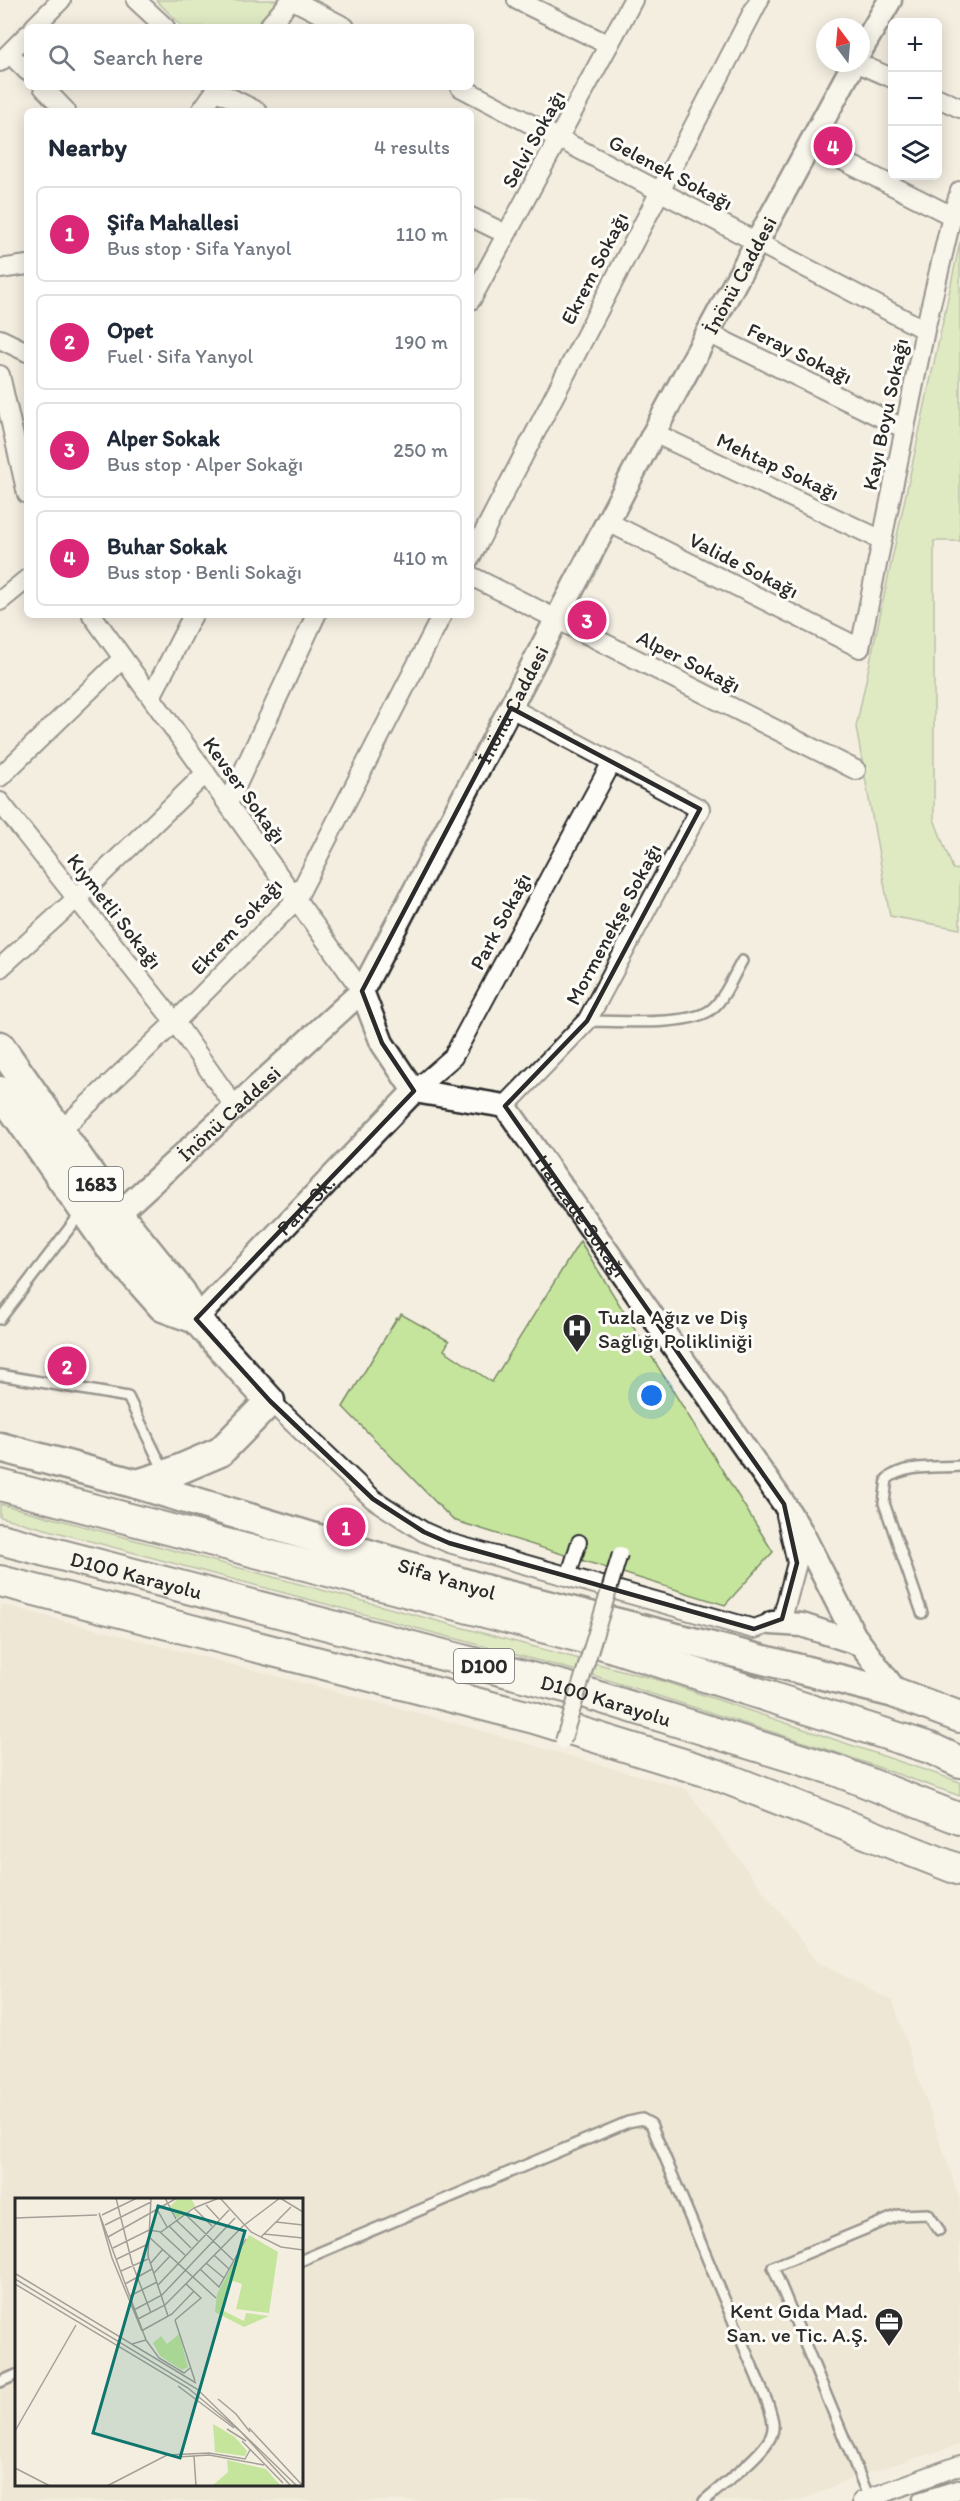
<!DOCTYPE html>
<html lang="en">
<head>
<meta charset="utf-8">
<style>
	body { margin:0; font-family:Itim,sans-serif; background:#f2f2f3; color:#1f2937 }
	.controls { position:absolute; right:18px; top:18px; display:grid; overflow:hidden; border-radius:9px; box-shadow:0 3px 15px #0003 }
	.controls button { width:54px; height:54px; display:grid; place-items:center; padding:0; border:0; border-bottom:2px solid #e0e1e3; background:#fff; color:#1f2937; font:30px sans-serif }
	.compass { position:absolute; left:816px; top:18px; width:54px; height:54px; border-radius:50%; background:#fff; box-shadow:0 3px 15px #0003; rotate:344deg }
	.you { position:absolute; left:652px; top:1396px; width:21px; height:21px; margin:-15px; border:4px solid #fff; border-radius:50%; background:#1a73e8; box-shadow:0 0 0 9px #1a73e833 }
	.badge { display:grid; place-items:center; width:39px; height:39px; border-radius:50%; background:#db2777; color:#fff; font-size:20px; font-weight:700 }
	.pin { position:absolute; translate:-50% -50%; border:3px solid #fff; box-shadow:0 2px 6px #0006 }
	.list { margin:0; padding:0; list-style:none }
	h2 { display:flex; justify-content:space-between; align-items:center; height:78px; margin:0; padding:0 24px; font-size:26px }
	h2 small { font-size:20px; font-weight:400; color:#747a83 }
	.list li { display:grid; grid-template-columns:39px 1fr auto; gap:18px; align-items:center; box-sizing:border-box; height:96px; margin:0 12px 12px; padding:0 12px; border:2px solid #e0e1e3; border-radius:9px }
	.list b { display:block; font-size:22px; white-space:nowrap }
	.list p { margin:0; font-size:20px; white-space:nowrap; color:#747a83 }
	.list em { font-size:20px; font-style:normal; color:#747a83 }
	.icon { flex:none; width:33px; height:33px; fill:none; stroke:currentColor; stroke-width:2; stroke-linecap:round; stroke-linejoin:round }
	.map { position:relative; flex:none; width:960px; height:2501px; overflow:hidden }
	.search { position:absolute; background:#fff; box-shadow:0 3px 15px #0003; left:24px; top:24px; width:450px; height:66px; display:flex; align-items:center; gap:15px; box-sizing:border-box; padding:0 21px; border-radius:9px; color:#747a83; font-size:22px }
	.panel { position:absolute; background:#fff; box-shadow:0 3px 15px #0003; left:24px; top:108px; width:450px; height:510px; border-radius:9px }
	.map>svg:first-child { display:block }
</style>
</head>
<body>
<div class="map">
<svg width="960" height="2501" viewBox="0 0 960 2501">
	<rect width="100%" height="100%" fill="#f4eee1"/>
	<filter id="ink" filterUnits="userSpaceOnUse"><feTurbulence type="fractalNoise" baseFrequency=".0167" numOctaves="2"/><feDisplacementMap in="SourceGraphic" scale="12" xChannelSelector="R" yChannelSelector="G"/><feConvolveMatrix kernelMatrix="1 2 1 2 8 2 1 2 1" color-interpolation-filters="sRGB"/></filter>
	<g filter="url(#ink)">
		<path fill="#e9dec6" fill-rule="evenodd" d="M0,1604l430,112 256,73 131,173 76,39 67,199v245l-100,30 -60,26h-800zM16,2200h286v284h-286z"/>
		<path fill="#c5e59d" stroke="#788864" stroke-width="1.5" d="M156,0h123l-24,27h-72z
			M960,242v299h-26v278l19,50 7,1v59l-70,-13 -34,-189z
			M580,1241l193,311 -48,53 -272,-85 -110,-113 54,-89 2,1 2,-5 48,27 -5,9 48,32z
			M0,1504l662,177 298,101v14l-128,-45 -240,-76 -592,-158z"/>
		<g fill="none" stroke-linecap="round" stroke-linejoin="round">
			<g stroke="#2b2b2b" stroke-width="14">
				<path id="service" d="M587,1021c29,0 106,6 126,-13 13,-12 20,-32 29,-47
					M0,1319l81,-106
					M0,1375l128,22 37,76
					M922,1613l-38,-110 3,-24c18,-15 50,-11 73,-13
					M302,2260l326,-138 14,-3 9,5 117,280c3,10 8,22 3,32 -8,19 -50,50 -67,65
					M0,2382l16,-7
					M869,2498l-96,-231 126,-52 29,-1 11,16"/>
			</g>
			<g stroke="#2b2b2b" stroke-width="18">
				<path id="pedestrian" d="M568,1577l11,-35"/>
			</g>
			<g stroke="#2b2b2b" stroke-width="22">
				<path id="minor" d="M136,0l29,27
					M293,0l52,27
					M517,0l92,45
					M34,27l27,-27
					M268,27l23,-27
					M9,53l18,18
					M0,62l27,-27
					M857,63l35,15
					M43,87l23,24
					M460,87l465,243
					M215,90l42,21
					M938,98l22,10
					M201,111l17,-24
					M810,144l142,72
					M471,217l35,17
					M0,269l27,-4
					M471,300l162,-300
					M708,333l197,96
					M0,339l27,13
					M0,375l27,119
					M654,433l228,107
					M608,522l252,126 65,-318 27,-114 8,-25
					M471,557l288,-557
					M471,576l385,194
					M0,601l27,-22
					M92,615l270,376
					M151,697l42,-82
					M0,777l123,-119
					M0,802l175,220 60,85
					M228,804l88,-189
					M0,968l77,-70 129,-125
					M414,1091l39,-34 159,-295
					M505,1106l82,-85 113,-212 -189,-101
					M59,1132l116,-110 121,-122 146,-285
					M270,1401l103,98 51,33 25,11 305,86 28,-10 15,-56 -11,-48
					M862,2501l98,-36
					M922,2501l38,-12"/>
			</g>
			<g stroke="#2b2b2b" stroke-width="27">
				<g id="tertiary">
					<path d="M861,50l29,-50"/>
					<path d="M362,991l20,52 32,48"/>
					<path id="s1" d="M414,1091l91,15 279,398 17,27 53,104 44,59"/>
					<path id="s2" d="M118,1214l244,-223 304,-581 188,-347"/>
					<path id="s3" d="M196,1319l218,-228"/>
					<path d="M772,1623l30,2 58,19"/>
				</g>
			</g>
			<g stroke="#2b2b2b" stroke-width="33">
				<g id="primary">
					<path d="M0,1046l118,168 63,78 15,27 74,82 -50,51 -54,23 -29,9"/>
					<path d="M0,1091l109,155 54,61 33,12"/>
					<path id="s4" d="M0,1447l137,37 350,106 411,104"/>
				</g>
			</g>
			<g stroke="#2b2b2b" stroke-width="34">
				<g id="trunk">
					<path d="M0,1485l588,154 342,109 30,14"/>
					<path id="s5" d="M0,1539l573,150 262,81 125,49"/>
					<path d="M0,1581l534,137 181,56 245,96"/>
					<path d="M898,1694l62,23"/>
				</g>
			</g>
			<use href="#service" stroke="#fdfcf7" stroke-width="9"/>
			<use href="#pedestrian" stroke="#fdfcf7" stroke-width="14"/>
			<use href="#minor" stroke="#fdfcf7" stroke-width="18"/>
			<use href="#tertiary" stroke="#fdfcf7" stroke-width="22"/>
			<use href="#primary" stroke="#fdfcf7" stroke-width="28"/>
			<use href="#trunk" stroke="#fdfcf7" stroke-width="30"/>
			<g stroke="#2b2b2b" stroke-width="18" stroke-linecap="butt">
				<path id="pedestrian-bridge" d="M563,1741l57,-187"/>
			</g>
			<use href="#pedestrian-bridge" stroke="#fdfcf7" stroke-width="14"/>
		</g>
	</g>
	<path d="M0 0H960V2501H0ZM511,708l189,101 -113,212 -82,85 279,398 13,59 -15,56 -28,10 -305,-86 -25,-11 -51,-33 -103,-98 -74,-82 218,-228 -32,-48 -20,-52z" fill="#f4eee1" fill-opacity=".55" fill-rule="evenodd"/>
	<path fill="none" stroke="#2b2b2b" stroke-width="4.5" stroke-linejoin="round" d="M511,708l189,101 -113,212 -82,85 279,398 13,59 -15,56 -28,10 -305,-86 -25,-11 -51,-33 -103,-98 -74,-82 218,-228 -32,-48 -20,-52z"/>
	<defs>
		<g id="hospital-pin" transform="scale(1.5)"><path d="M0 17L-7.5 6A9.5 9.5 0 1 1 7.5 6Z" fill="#2b2b2b" stroke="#fdfcf7"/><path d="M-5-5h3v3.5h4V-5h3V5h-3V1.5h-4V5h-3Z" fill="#fff"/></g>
		<g id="office-pin" transform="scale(1.5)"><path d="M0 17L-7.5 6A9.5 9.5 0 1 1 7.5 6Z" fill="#2b2b2b" stroke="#fdfcf7"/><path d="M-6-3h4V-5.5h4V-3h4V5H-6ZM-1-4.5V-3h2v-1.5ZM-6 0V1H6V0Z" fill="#fff"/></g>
	</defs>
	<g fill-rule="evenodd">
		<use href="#hospital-pin" x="577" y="1328"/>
		<use href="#office-pin" x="889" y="2322"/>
	</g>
	<g text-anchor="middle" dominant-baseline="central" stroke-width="6" stroke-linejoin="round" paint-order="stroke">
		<g fill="#fdfcf7" stroke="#6a6a68" stroke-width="1.5">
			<rect x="69" y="1167" width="54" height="34" rx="4.5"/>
			<rect x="454" y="1649" width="60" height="34" rx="4.5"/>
		</g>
		<g font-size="20" font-weight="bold" fill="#2b2b2b">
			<text x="96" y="1184">1683</text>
			<text x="484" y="1666">D100</text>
		</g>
		<g font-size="21" fill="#2b2b2b" stroke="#fdfcf7">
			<text transform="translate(533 139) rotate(-61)">Selvi Sokağı</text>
			<text transform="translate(671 172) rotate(28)">Gelenek Sokağı</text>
			<text transform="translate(594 268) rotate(-63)">Ekrem Sokağı</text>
			<text stroke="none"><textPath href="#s2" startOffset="1140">İnönü Caddesi</textPath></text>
			<text transform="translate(800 353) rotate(26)">Feray Sokağı</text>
			<text transform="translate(885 414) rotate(-78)">Kayı Boyu Sokağı</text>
			<text transform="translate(778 466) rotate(25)">Mehtap Sokağı</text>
			<text transform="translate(744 565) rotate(27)">Valide Sokağı</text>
			<text transform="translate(689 661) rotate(27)">Alper Sokağı</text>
			<text stroke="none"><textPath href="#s2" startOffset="654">İnönü Caddesi</textPath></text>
			<text transform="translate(245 790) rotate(54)">Kevser Sokağı</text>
			<text transform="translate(115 911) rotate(52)">Kıymetli Sokağı</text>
			<text transform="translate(500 921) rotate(-62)">Park Sokağı</text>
			<text transform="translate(613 924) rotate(-62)">Mormenekşe Sokağı</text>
			<text transform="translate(236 926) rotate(-47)">Ekrem Sokağı</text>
			<text stroke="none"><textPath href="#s2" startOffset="150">İnönü Caddesi</textPath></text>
			<text stroke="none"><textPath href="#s3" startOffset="158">Park Sk.</textPath></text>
			<text stroke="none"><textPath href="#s1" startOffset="226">Hanzade Sokağı</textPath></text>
			<text stroke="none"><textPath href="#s5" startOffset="141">D100 Karayolu</textPath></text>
			<text stroke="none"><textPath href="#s4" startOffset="466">Sifa Yanyol</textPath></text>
			<text stroke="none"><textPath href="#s5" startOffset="627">D100 Karayolu</textPath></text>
		</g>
		<g font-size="21" fill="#2b2b2b" stroke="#fdfcf7" text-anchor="start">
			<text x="598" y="1316">Tuzla Ağız ve Diş<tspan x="598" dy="24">Sağlığı Polikliniği</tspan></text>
			<text x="868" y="2310" text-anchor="end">Kent Gıda Mad.<tspan x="868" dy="24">San. ve Tic. A.Ş.</tspan></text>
		</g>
	</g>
	<g transform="translate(15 2198)">
		<rect width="288" height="288" fill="#f4eee1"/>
		<path d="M164,0h12l4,8 -18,12 -7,-12zM234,37l29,17 -9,61 -33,-4 6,-25 -13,-4 -7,30 22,11 2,-8 23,3 -25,11 -29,-15 2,-18zM164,136l9,33 -6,3 -22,-14 -7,-13 8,-7 6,8zM198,226l22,13 12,14 -2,5 -30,-4zM212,262l39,9 15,17h-69l16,-14z" fill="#c5e59d"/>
		<path fill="none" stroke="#a4a098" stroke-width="1.5" d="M101,0l16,65 19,50M136,0l-3,58 20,60M150,0l11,21M205,0l31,34 30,15 22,3M265,0l23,14M191,7l13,14M179,10l18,18M143,13l9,16M170,16l48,46M87,17l35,-17M0,20l82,-3M161,22l22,21M261,24l27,3M90,27l46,-23M154,28l22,22M145,34l25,23M249,36l39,4M93,39l69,-39M134,39l67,61M246,39l30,-30M98,50l36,-18 12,2 33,-24 25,-10M199,57l15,14M102,61l31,-15M191,65l18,15M135,66l13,-15M185,71l19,18 27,-48M106,73l27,-12M139,75l16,-17M1,76l180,109M0,81l182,110 100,97M0,86l173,104 53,44 50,54M110,86l27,-15M143,87l71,-75M115,98l27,-14M119,112l28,-15 73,-77M123,121l27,-14 78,-79 37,-28M160,122l20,61M160,122l26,-22 -15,-14M128,132l29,-16 22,-23M131,142l13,18 25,15 6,-5M117,146l14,-4 -47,-127 13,45 30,73M163,188l56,42M203,201l18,15 14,18M234,230l54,58M212,231l19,12M0,233l61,-106M227,243l41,42M179,258l2,30M163,259l31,-2 55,10M0,270l35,18M92,288l60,-31 42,-2 36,6 5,-9"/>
		<path fill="#0f766e" fill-opacity="0.15" stroke="#0f766e" stroke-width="3" d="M143,8l87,25 -65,227 -87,-25z"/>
		<rect width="288" height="288" fill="none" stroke="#2b2b2b" stroke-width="3"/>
	</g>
</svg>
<div class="controls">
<button>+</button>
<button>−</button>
<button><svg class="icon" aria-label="layers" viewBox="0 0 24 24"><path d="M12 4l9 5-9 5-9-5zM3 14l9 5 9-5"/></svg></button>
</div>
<svg class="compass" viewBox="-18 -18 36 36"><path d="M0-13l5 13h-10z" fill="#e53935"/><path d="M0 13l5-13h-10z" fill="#747a83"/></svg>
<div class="you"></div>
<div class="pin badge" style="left:346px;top:1527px">1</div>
<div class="pin badge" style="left:67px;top:1366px">2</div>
<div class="pin badge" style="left:587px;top:620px">3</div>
<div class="pin badge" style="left:833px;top:146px">4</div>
<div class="search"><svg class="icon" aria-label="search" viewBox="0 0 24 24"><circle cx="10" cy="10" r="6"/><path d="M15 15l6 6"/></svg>Search here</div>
<section class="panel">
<h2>Nearby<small>4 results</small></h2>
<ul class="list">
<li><span class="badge">1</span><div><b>Şifa Mahallesi</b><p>Bus stop · Sifa Yanyol</p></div><em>110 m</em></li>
<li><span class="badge">2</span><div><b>Opet</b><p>Fuel · Sifa Yanyol</p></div><em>190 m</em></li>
<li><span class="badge">3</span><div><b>Alper Sokak</b><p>Bus stop · Alper Sokağı</p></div><em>250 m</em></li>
<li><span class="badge">4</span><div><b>Buhar Sokak</b><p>Bus stop · Benli Sokağı</p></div><em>410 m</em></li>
</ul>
</section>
</div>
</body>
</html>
